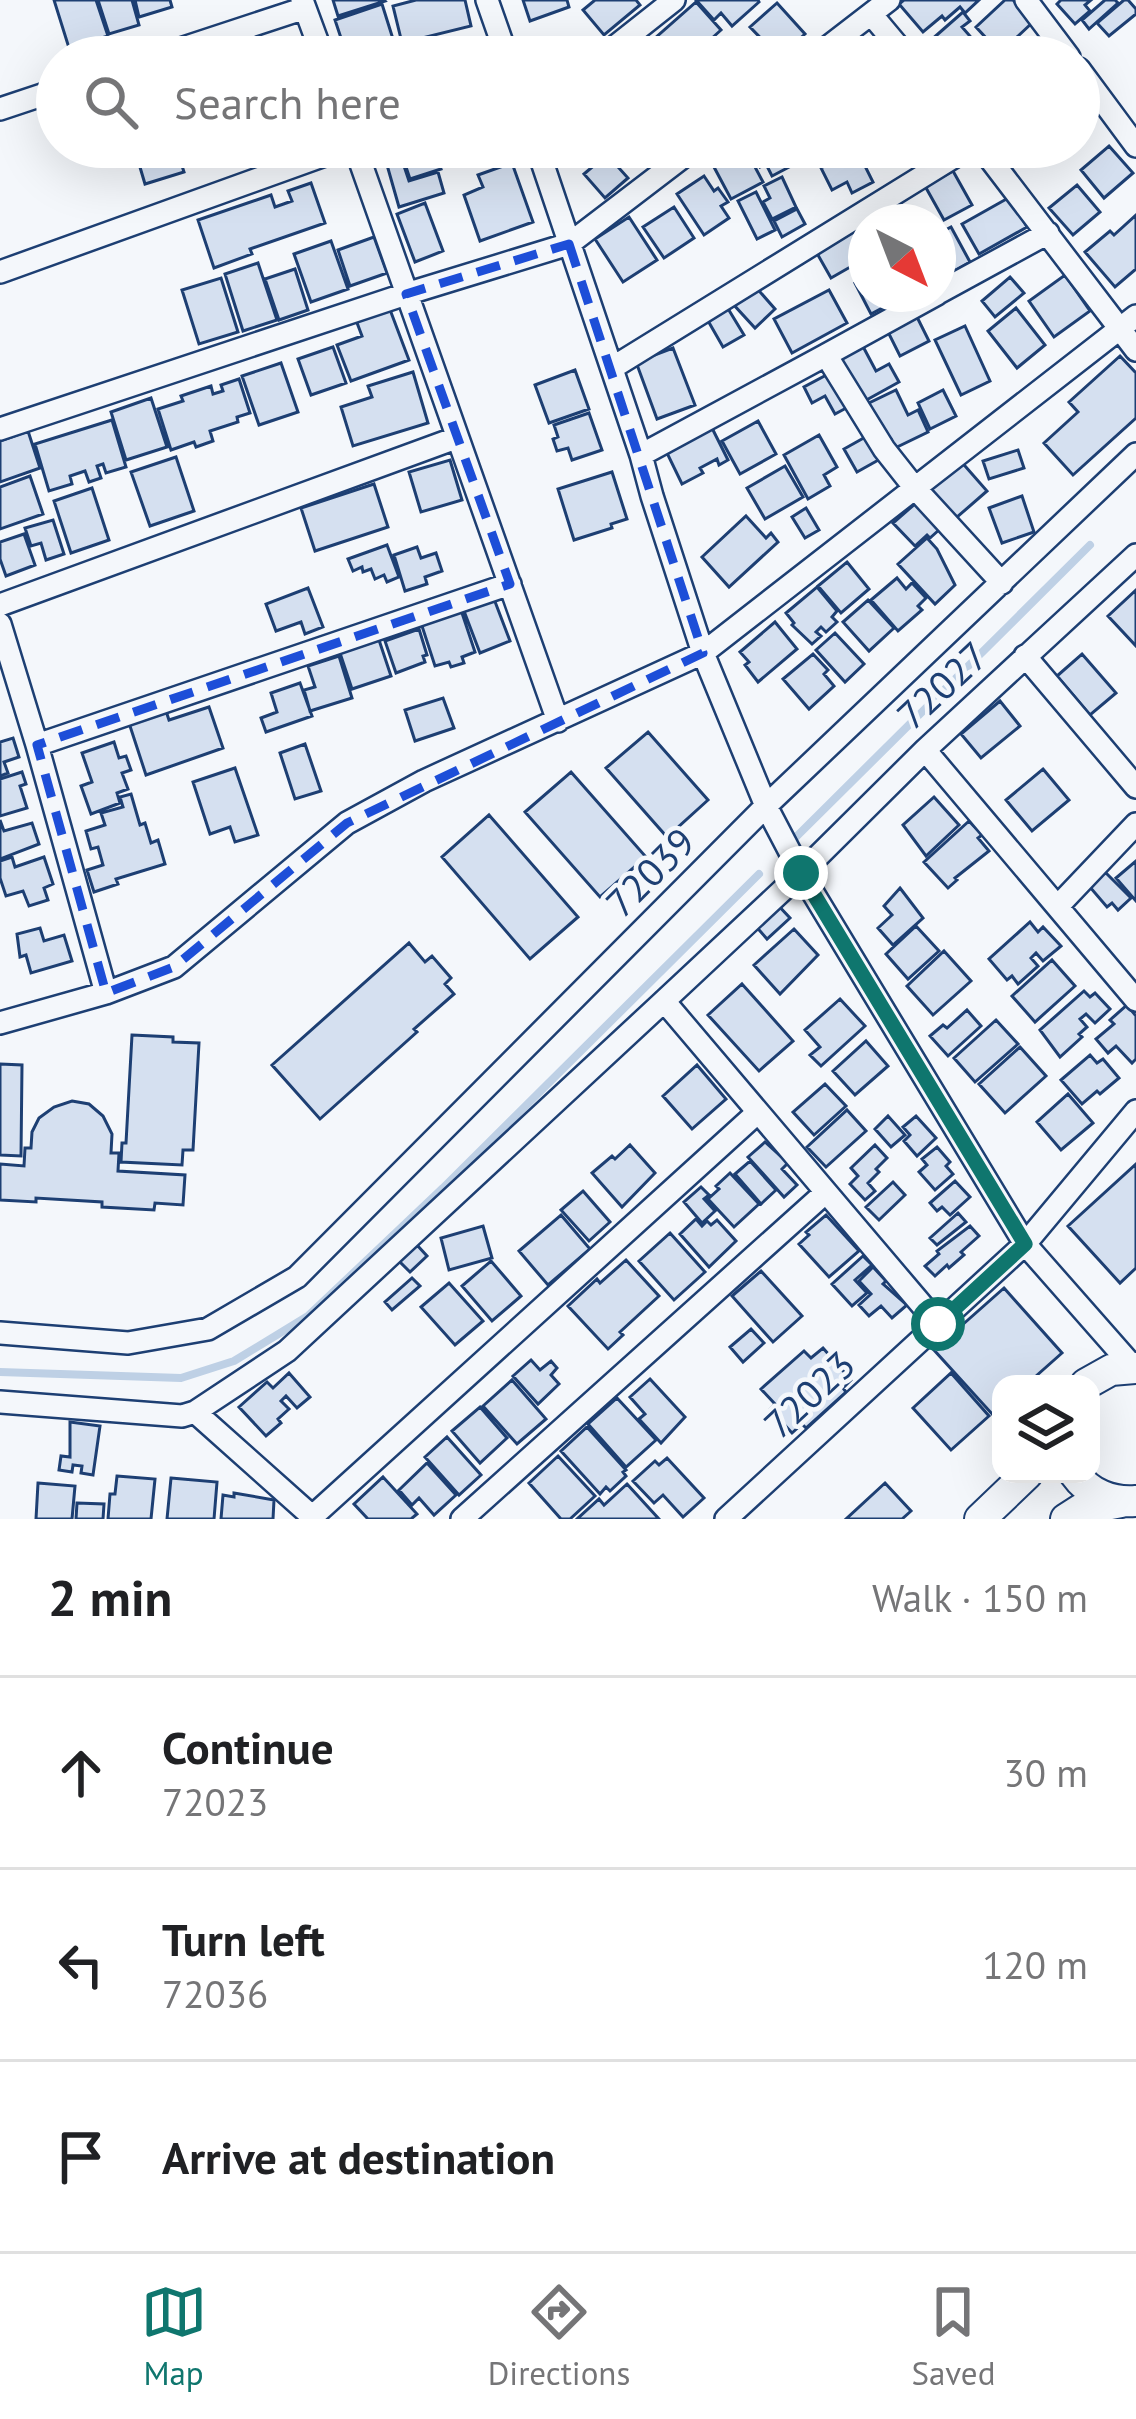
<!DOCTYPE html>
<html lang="en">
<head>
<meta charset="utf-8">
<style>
	body { margin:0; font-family:"PT Sans",sans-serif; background:#f6f6f6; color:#202124 }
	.controls { position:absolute; right:36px; bottom:36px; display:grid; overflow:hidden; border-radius:24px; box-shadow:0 12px 48px #0002 }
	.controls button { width:108px; height:108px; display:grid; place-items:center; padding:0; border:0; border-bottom:3px solid #e0e0e0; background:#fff; color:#202124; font:60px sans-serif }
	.compass { position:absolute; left:848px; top:204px; width:108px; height:108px; border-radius:50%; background:#fff; box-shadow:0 12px 48px #0002; rotate:138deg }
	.stop { position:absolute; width:36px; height:36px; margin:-27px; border:9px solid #0f766e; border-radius:50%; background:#fff }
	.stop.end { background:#0f766e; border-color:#fff; box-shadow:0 3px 12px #0008 }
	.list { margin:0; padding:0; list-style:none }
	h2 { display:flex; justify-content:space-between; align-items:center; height:156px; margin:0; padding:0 48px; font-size:51px }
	h2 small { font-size:39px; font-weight:400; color:#757577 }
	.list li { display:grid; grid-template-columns:78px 1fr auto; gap:36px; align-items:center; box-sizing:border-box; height:192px; padding:0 48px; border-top:3px solid #e0e0e0 }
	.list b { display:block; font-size:45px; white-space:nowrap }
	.list p { margin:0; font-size:39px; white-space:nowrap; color:#757577 }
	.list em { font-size:39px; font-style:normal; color:#757577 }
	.icon { flex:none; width:66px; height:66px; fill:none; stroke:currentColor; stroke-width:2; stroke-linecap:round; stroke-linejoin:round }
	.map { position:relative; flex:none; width:1136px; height:1519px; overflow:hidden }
	.search { position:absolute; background:#fff; box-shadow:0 12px 48px #0002; left:36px; right:36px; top:36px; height:132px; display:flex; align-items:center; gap:30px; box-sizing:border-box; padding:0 42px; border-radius:66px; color:#757577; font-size:45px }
	.sheet { height:732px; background:#fff }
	nav { display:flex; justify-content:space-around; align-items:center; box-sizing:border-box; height:168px; border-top:3px solid #e0e0e0; background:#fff; font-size:33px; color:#757577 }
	nav a { display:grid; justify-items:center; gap:6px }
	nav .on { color:#0f766e }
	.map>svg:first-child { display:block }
</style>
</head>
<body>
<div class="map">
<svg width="1136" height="1519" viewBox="0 0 1136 1519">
	<rect width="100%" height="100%" fill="#f4f7fb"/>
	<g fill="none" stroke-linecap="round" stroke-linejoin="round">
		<path stroke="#bed0e5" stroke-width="8" d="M791,842l299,-297
			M0,1372l181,6 53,-17 74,-45 135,-128 316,-314"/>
	</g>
	<path fill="#d5e0f0" stroke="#1d3f73" stroke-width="3" d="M54,0h42l12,36 -39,12z
		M98,0h34l7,25 -30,9z
		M135,0h35l2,7 -33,10z
		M333,0h51l1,1 -47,15z
		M416,0h49l6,26 -69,17 -9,-37z
		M523,0h44l2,7 -39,14z
		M595,0h41l4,5 -36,30 -21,-25z
		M696,0h62l1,2 -27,24 -11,-13 -7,7z
		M904,0h75l-14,13 -5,-6 -15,13 -3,-4 -19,16 -24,-28z
		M1005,0h8l20,22 -33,31 -24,-26z
		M1061,0h30l-6,5 5,6 -15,13 -18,-20z
		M1105,0h10l3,3 -29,26 -7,-9z
		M1124,0h4l8,9v5l-27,22 -12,-13z
		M696,2l25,28 -30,27h-38l-8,-10z
		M777,3l28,31 -26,23 -29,-30z
		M382,4l11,35 -53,18 -4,-11 7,-2 -8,-24z
		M963,12l7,9 -8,6 21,24 -7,6h-46l-8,-9z
		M1109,146l24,27 -29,25 -23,-28z
		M134,147h42l8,25 -39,12z
		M218,147h41l1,2 -34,16z
		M380,147h53l8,22 -31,10 -7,-21 -17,6z
		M641,147l-23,20 10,11 -23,20 -21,-24 20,-17 -7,-10z
		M759,147h51l4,7 -42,22 -6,-12 -6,3 -8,-17z
		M746,150l17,32 -32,17 -17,-32z
		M857,150l16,32 -21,11 -5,-11 -15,8 -11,-22z
		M402,160l7,21 29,-9 6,21 -45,14 -12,-42z
		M512,163l21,59 -53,19 -16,-46 19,-8 -5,-12z
		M953,171l19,34 -28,15 -19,-34z
		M704,176l10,15 4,-3 10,14 -7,4 8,12 -25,17 -27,-41z
		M782,177l14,30 -24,12 -9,-17 7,-4 -6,-12z
		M311,183l14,40 -75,26 2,5 -38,14 -16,-48 73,-25 4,12 17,-6 -4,-10z
		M1077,185l23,27 -27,23 -24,-27z
		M756,192l19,38 -18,9 -19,-38z
		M1010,197l17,30 -48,27 -17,-30z
		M425,203l18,48 -28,11 -18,-48z
		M674,207l20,31 -30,20 -21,-31z
		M797,209l8,15 -23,13 -8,-16z
		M1136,215v54l-21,18 -30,-35 25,-21 4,4z
		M629,217l28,43 -34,22 -28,-43z
		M855,226l11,20v12l-35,20 -17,-30z
		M951,227l19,35 -32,18v-46z
		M374,237l13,36 -37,13 -12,-36z
		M331,241l17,48 -37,13 -17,-48z
		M258,263l19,57 -34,11 -18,-57z
		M295,269l13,41 -29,10 -14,-41z
		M1065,275l25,36 -36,26 -25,-36z
		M866,277v17h42l-37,20 -16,-31z
		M1010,277l14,16 -29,24 -13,-16z
		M221,278l17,54 -39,12 -17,-54z
		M754,285l21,24 -20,19 -22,-24z
		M829,290l18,33 -55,30 -18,-34z
		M389,307l20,53 -58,21 -14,-36 25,-9 -6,-16z
		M727,307l17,28 -21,12 -16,-28z
		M1016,308l29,37 -28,23 -29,-37z
		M916,315l13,26 -29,15 -13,-26z
		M965,326l25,55 -29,14 -26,-55z
		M859,339l17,32 13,-7 10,18 -38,21 -28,-49z
		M333,347l13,36 -35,12 -13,-36z
		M673,348l22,57 -38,14 -21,-57z
		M1120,356l16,17v45l-63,57 -29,-32 34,-31 -9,-10z
		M281,363l17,49 -39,13 -17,-49z
		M575,370l14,39 -40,14 -14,-38z
		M413,372l15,51 -75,23 -12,-39 31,-10 -4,-11z
		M832,372l18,34 -15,8 -10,-18 -13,7 -8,-16z
		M239,379l11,34 -13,4 1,5 -28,9 3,10 -17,6 -2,-5 -23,8 -13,-41 25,-8 -2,-5 30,-10 2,8 10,-3 -2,-6z
		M896,390l12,25 10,-5 10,22 -33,16 -4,-9 -6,3 -18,-38z
		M943,390l13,26 -26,13 -12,-26z
		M151,398l16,49 -41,13 -15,-48z
		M589,413l13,37 -30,10 -4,-12 -11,3 -4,-12 5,-2 -4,-12z
		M112,420l14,47 -20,6 -3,-9 -6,2 4,12 -12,4 -4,-11 -15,5 2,8 -23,7 -14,-47z
		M758,421l18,33 -36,20 -18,-33z
		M712,428l16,32 -9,5 -2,-6 -17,9 3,5 -21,11 -16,-33z
		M28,431l12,37 -40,14v-41z
		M819,435l18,32 -13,8 6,11 -22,13 -24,-44z
		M869,435l13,23 -25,14 -13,-23z
		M1018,450l6,18 -35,11 -6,-18z
		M176,457l18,54 -44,15 -19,-54z
		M958,458l29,33 -31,27 -29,-33z
		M450,460l12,40 -41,12 -12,-40z
		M785,466l18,31 -38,22 -18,-31z
		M612,472l15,47 -16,5 1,4 -38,12 -16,-51z
		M30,476l13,38 -43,15v-42z
		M374,484l14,43 -73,24 -14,-43z
		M92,488l17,52 -38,13 -17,-52z
		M1022,496l12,36 -32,11 -13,-35z
		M916,503l24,26 -10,9 -3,-3 -12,11 -22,-23z
		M806,508l13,22 -14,8 -13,-21z
		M746,516l20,22 5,-5 7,9 -49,45 -27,-30z
		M53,520l11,34 -18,6 -5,-17 -10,3 -6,-18z
		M24,534l11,31 -29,11 -6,-17v-17z
		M927,538l10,11 18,36 -20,19 -37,-40z
		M387,545l12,32 -12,5 -3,-7 -9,4 -4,-10 -8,3 -1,-5 -9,4 -5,-12z
		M417,547l4,11 15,-5 6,18 -17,6 2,7 -22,7 -11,-36z
		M847,562l22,27 -28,24 -23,-27z
		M897,578l9,11 6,-6 14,15 -8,8 4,4 -24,21 -27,-31z
		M817,587l20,24 -5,6 5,5 -11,10 -5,-5 -5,5 5,4 -9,8 -20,-19 2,-2 -8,-10z
		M308,588l15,39 -18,7 -4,-12 -25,9 -10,-27z
		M1136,590v56l-28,-30z
		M494,599l16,42 -30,12 -16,-42z
		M868,600l26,28 -25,23 -26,-29z
		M461,610l14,42 -13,5 2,6 -13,4 -2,-5 -14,4 -14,-43z
		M775,622l22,27 -39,33 -13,-17 4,-3 -9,-10z
		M419,629l8,26 -4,1 2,6 -29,11 -11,-32z
		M835,633l29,31 -19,18 -29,-32z
		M379,640l12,36 -39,13 -12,-36z
		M813,654l15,16 -4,4 10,12 -25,23 -26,-30z
		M1082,654l34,39 -26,22 -33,-39z
		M339,656l13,42 -42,13 -6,-21 11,-3 -7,-21z
		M300,683l12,33 -46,16 -5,-14 16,-6 -6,-19z
		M443,698l11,30 -39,13 -10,-31z
		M1000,701l20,25 -39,32 -20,-24z
		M209,707l14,41 -77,27 -17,-52 37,-12 3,9z
		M648,732l60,68 -41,37 -61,-69z
		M13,738l6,19 -15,5 4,11 -8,3v-34z
		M114,742l5,16 7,-2 5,14 -9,3 6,16 -11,4 3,10 -29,11 -10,-28 11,-4 -10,-29z
		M305,744l16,47 -26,8 -15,-46z
		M235,768l23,67 -23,7 -5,-15 -20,7 -17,-52z
		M1043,769l26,31 -37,31 -26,-31z
		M22,772l4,12 -6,2 7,22 -27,8v-37z
		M571,772l75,85 -46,40 -75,-85z
		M131,794l9,31 5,-2 6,20 7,-3 7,24 -49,15 2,5 -24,8 -7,-22 16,-5 -5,-18 -7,2 -5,-18 19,-6 -4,-12 22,-6 -3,-10z
		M934,797l25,28 -33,31 -23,-31z
		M489,815l89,102 -48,42 -88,-102z
		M0,820l4,11 28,-8 7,21 -39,15z
		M969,821l13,14 -4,3 11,13 -34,27 2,2 -9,8 -24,-26z
		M12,857l3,10 29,-10 9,27 -9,4 4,12 -19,6 -6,-15 -17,5 -6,-18v-17z
		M1136,861v40l-20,-23z
		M1105,872l26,26 -13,12 -6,-7 -5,4 -18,-21z
		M900,888l23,30 -30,27 -15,-17 14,-13 -8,-9z
		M775,902l15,16 -23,21 -14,-16z
		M1030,922l8,10 5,-5 18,19 -18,15 -7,-8 -5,5 7,8 -20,18 -6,-8 -5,4 -18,-21z
		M916,926l23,25 -31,28 -22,-25z
		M40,928l4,13 20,-6 8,26 -41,12 -5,-18 -6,2 -3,-23z
		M794,929l24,26 -38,39 -26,-29z
		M409,943l16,19 7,-6 19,22 -6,6 9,10 -40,35 3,3 -97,87 -48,-54z
		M944,951l27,30 -38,34 -26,-29z
		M1052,960l23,26 -40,36 -23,-26z
		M742,984l51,57 -34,30 -51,-56z
		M1084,991l6,6 5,-4 15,16 -15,14 -9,-9 -6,5 7,8 -8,7 3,3 -22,20 -20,-27z
		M840,999l25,27 -44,40 -11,-11 10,-8 -15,-17z
		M1127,1005l9,11v43l-4,4 -16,-17 -8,7 -12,-14 18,-15 -4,-4z
		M967,1010l14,16 -33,30 -18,-20 13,-11 4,3z
		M996,1020l22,24 -43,38 -21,-24z
		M132,1035l41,2v5l26,1 -6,107h-10l-1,15 -61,-3 1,-19h4z
		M866,1041l22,25 -33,29 -22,-24z
		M1020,1047l26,29 -41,37 -26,-29z
		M1090,1055l7,8 6,-4 16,19 -19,16 -3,-3 -15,13 -21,-24z
		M0,1064l22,1 -1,91 -21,-1z
		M697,1065l29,34 -34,30 -29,-33z
		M825,1084l21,22 -32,29 -21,-23z
		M1068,1094l25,29 -32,27 -24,-28z
		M72,1101l17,3 14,12 9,18 -1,19h8l-1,18 67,4 -2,30 -28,-2 -1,7 -52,-3v-5l-66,-4v4l-36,-2v-36l24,2 1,-18h6l1,-16 7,-14 15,-11z
		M847,1110l19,21 -40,36 -19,-20z
		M888,1116l17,19 -14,12 -16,-18z
		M916,1116l20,22 -19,18 -13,-15 6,-6 -7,-8z
		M765,1142l23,21 -6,6 15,16 -13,12 -36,-40z
		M630,1145l25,28 -33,34 -30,-34 20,-17 3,3z
		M875,1145l12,13 -11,11 3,3 -11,11 7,8 -10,9 -15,-16 8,-8 -7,-8z
		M937,1147l13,15 -4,4 7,8 -18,16 -16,-18 8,-7 -5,-6z
		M750,1161l26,29 -15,14 -26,-30z
		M1136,1164v104l-16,15 -52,-57z
		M730,1173l29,31 -25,23 -26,-28 11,-10 -3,-3z
		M955,1181l15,16 -20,18 -8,-8 -5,4 -7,-8z
		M893,1182l12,13 -26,25 -13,-13z
		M701,1187l8,8 -5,4 11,12 -13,12 -18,-21z
		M583,1191l27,31 -21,19 -28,-31z
		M958,1213l8,9 -29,23 -7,-7z
		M561,1215l29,34 -42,36 -29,-34z
		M826,1215l33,36 -30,26 -30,-33 10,-9 -3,-3z
		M696,1219l6,7 5,-5 4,4 6,-5 19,21 -27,26 -29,-33z
		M483,1226l9,32 -43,12 -8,-32z
		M970,1226l9,10 -18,16 3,3 -15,13 -2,-3 -12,11 -10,-10 14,-12 -2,-3z
		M670,1233l35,39 -31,28 -35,-39z
		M417,1245l10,11 -17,16 -11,-11z
		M863,1256l9,9 -17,15 12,13 -15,13 -20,-22z
		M626,1260l33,36 -39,36 3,3 -15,14 -40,-43 29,-27 3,4z
		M491,1261l30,35 -29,25 -30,-35z
		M873,1267l13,14 -3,3 24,21 -15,13 -11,-12 -12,10 -10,-11 12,-11 -12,-13z
		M761,1271l41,45 -29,26 -41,-46z
		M412,1278l8,8 -28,24 -7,-8z
		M449,1283l34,38 -28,24 -34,-38z
		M1004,1288l58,65 -35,31h-26v24l-8,7 -59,-65z
		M751,1329l13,14 -21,19 -13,-15z
		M823,1348l28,32 -8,8 3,4 -40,36 -4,-4 -10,9 -22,-24 5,-5 -14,-15 43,-38 7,7z
		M531,1360l9,10 11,-9 6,7 -6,7 8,9 -21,20 -25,-28z
		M289,1373l21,24 -13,11 -11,-12 -5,5 8,8 -11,10 3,4 -15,13 -27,-29 28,-25 6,6z
		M951,1373l38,43 -38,34 -38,-42z
		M650,1379l35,38 -24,26 -22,-24 6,-5 -15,-17z
		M512,1380l34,39 -29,25 -34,-38z
		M617,1398l39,42 -30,27 -38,-43z
		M480,1407l27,31 -27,25 -28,-32z
		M70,1422l30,4 -7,49 -12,-2 1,-7 -9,-1 -1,7 -13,-2 2,-14 9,1z
		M587,1427l39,43 -3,2 3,4 -16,15 -4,-4 -6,7 -39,-43z
		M447,1437l34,38 -22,20 -34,-38z
		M558,1456l37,40 -25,23h-9l-32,-36z
		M667,1458l37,40 -21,19 -20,-22 -9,8 -21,-22 22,-20 4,4z
		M427,1463l29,32 -22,20 -15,-17 -7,7 -13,-15z
		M117,1476l38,3 -4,40h-43l2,-25h5z
		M383,1477l34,37 -6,5h-43l-14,-15z
		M171,1478l46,4 -3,37h-47z
		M38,1483l37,3 -3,33h-36z
		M885,1483l26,28 -9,8h-56z
		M627,1484l32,35h-82l22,-20 5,6z
		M234,1493l40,7 -1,19h-52l2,-24 11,2z
		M77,1503l27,1 -1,15h-27z"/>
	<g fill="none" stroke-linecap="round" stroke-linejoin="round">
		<g stroke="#1d3f73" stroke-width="26">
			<path id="minor" d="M302,0l21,57
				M487,0l20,57
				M1026,0l43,57
				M871,14l36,43
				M156,57l149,-49
				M602,57l72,-57
				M815,57l74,-57
				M1079,69l57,77
				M0,109l57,-19
				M355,147l203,574
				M537,147l104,308 11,41 51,157 63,153 35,67 224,371 109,124
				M981,147l155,203
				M0,272l347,-125
				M938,293l110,-60
				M826,355l111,-61
				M612,368l358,-221
				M0,429l406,-135 163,-50 127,-97
				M641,455l185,-100 58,94 30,38 88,96
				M0,605l456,-167
				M0,624l37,121 69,248
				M1025,656l111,131
				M37,745l473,-161
				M925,750l211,250
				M1058,906l78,-82
				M664,1001l274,323
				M0,1023l106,-30 68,-26 173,-144 77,-42 279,-128 433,-337
				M0,1333l128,10 80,-14 89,-52 469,-471 370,-352
				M0,1402l182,14 13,-4 92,-61 377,-350 137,-128 124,-123 211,-195
				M195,1412l120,107
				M313,1516l444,-403
				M462,1519l364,-327
				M726,1519l299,-275 111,-133"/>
		</g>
		<g stroke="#1d3f73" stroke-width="34">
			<path id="secondary" d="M1086,1384l25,-14 25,-2
				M1075,1474c14,20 37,29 61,27
				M980,1519l47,-45
				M1066,1519l14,-9 41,-8"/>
		</g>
		<use href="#minor" stroke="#f4f7fb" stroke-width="21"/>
		<use href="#secondary" stroke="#f4f7fb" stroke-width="30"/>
	</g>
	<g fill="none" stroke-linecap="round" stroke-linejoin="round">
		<path stroke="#0f766e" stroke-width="15" d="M801,873l224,371 -87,80"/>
	</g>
	<path fill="none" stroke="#1d4ed8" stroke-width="9" stroke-dasharray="24 15" stroke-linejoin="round" d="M569,244l134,409 -356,170 -173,144 -68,26 -69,-248 473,-161 -104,-290z"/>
	<g text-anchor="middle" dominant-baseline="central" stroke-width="9" stroke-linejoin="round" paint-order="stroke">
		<g font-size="39" fill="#1d3f73" stroke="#f4f7fb">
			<text transform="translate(942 685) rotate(-43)">72027</text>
			<text transform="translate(650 872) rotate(-45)">72039</text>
			<text transform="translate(809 1394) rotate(-43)">72023</text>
		</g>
	</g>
</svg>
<div class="controls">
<button><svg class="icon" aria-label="layers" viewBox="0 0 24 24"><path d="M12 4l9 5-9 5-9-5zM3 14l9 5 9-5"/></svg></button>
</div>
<svg class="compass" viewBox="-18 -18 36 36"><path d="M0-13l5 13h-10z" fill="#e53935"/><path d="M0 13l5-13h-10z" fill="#757577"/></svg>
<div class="stop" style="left:938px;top:1324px"></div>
<div class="stop end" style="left:801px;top:873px"></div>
<div class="search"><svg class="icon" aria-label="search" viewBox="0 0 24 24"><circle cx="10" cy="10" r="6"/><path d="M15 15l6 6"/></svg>Search here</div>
</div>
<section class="sheet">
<h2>2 min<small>Walk · 150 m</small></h2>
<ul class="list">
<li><svg class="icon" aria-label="ahead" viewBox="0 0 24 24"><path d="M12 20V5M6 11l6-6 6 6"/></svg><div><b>Continue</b><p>72023</p></div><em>30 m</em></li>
<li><svg class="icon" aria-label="left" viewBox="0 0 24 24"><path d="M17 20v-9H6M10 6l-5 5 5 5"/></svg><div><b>Turn left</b><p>72036</p></div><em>120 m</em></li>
<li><svg class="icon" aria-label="arrive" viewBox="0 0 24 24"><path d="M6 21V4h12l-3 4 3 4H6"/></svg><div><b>Arrive at destination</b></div></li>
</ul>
</section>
<nav>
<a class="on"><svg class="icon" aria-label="map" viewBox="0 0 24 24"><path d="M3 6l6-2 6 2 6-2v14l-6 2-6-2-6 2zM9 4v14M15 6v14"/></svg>Map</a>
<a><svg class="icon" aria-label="directions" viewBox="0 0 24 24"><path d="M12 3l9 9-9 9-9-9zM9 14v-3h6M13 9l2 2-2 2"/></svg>Directions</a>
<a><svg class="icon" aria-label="saved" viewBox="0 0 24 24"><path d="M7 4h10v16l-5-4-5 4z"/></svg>Saved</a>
</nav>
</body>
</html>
